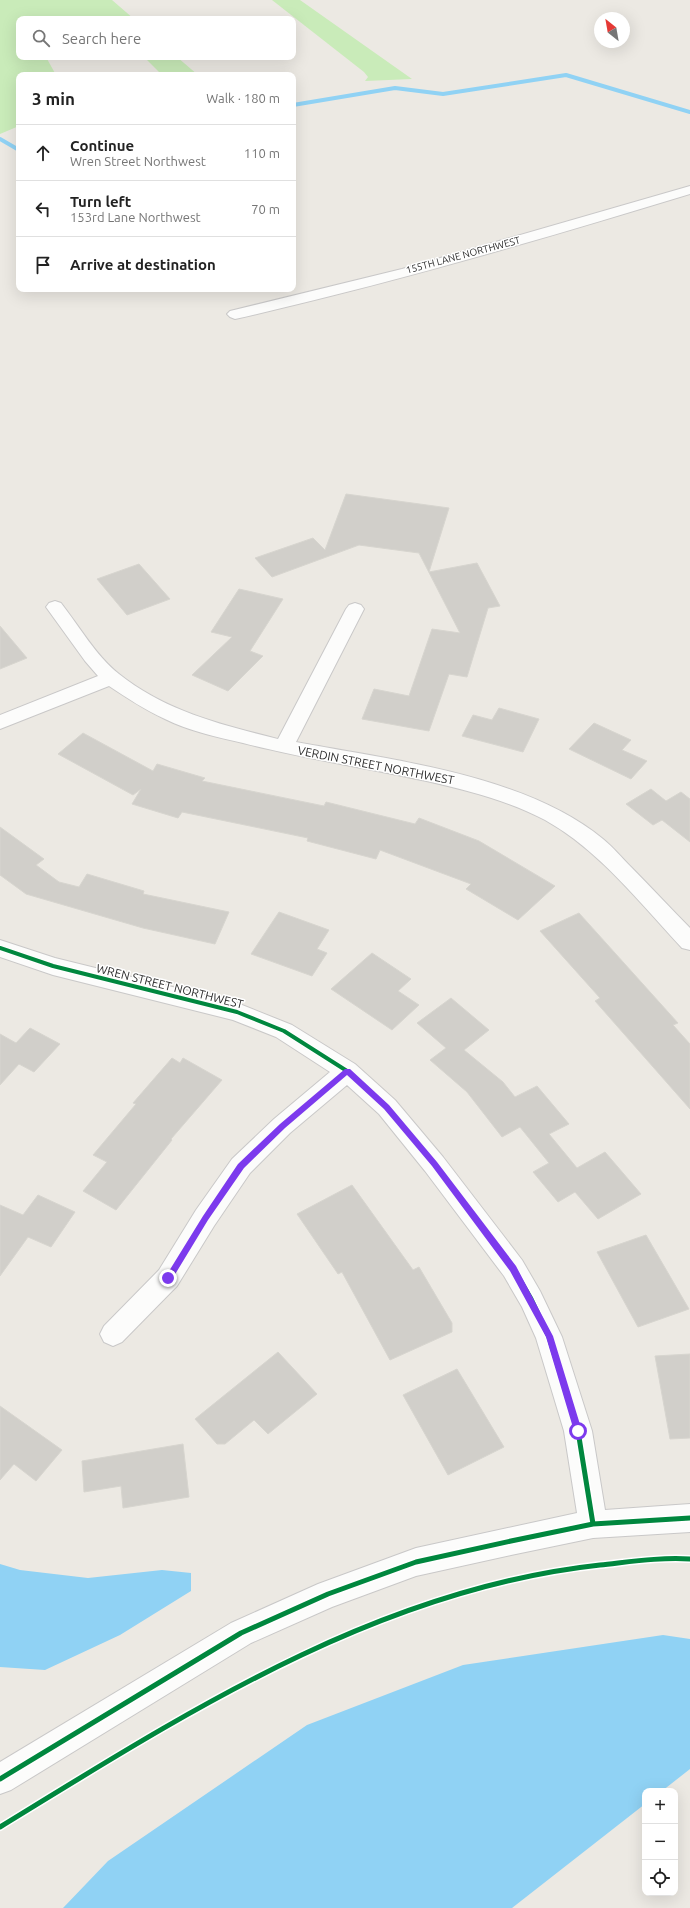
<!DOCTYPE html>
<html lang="en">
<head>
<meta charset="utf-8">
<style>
	body { margin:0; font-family:Ubuntu,sans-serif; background:#f6f6f6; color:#222 }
	.controls { position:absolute; right:12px; bottom:12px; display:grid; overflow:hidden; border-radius:8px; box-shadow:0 4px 16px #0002 }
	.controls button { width:36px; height:36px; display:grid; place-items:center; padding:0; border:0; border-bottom:1px solid #e0e0e0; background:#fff; color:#222; font:20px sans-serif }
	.compass { position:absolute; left:594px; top:12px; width:36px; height:36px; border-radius:50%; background:#fff; box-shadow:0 4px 16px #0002; rotate:329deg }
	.stop { position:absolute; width:12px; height:12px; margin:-9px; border:3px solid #7c3aed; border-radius:50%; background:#fff }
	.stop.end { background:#7c3aed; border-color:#fff; box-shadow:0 1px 4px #0008 }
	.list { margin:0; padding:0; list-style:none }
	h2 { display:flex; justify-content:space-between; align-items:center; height:52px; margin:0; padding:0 16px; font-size:17px }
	h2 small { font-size:13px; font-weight:400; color:#767676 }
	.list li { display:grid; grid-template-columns:26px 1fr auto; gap:12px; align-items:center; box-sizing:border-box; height:56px; padding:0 16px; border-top:1px solid #e0e0e0 }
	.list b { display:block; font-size:15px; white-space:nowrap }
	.list p { margin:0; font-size:13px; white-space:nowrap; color:#767676 }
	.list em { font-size:13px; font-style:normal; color:#767676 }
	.icon { flex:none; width:22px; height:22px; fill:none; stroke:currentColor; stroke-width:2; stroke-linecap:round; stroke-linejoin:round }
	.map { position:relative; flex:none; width:690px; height:1908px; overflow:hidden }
	.search { position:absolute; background:#fff; box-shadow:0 4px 16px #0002; left:16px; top:16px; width:280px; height:44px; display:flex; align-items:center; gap:10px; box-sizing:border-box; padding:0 14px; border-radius:8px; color:#767676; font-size:15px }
	.panel { position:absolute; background:#fff; box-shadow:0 4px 16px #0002; left:16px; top:72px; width:280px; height:220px; border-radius:8px }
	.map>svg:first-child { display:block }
</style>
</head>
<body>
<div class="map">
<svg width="690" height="1908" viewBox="0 0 690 1908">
	<rect width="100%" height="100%" fill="#ece9e3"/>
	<path fill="#c9ebb9" d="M0,0h112l22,19h-115v38h27l10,18h-37v51l-19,8z
		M272,0h28l112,79 -47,2 3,-4 -4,-5z
		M144,57h33l21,18h-36z"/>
	<path fill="#90d2f4" d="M0,1564l20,6 68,8 74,-8 29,3v18l-71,44 -75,35 -45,-3z
		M663,1635l27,4v130l-28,22h-17v13l-133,104h-449l45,-47 199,-136 156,-60z"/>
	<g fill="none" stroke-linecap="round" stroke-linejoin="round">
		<path stroke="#90d2f4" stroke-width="4" d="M293,105l102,-17 48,6 123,-19 124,37
			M0,139l19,11"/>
	</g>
	<path fill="#d1cfca" stroke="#d7d5cf" d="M346,494l103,14 -20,64 48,-9 23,43 -12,2 -21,69 -18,-3 -20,57 -67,-12 12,-30 35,7 23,-67 28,4 -41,-80 -60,-8 -87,32 -17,-19 58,-20 12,12z
		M139,564l31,35 -43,16 -30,-36z
		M239,589l44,10 -33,52 13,5 -35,35 -36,-16 40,-38 -21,-5z
		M0,626l27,32 -27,11z
		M499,708l40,11 -16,33 -61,-16 11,-21 19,5z
		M594,723l37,17 -9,10 25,11 -16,18 -62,-30z
		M83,733l70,38 4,-7 48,14 -3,3 122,25 2,-4 89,22 4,-6 60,23 76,45 -37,34 -52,-31 5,-5 -91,-34 -4,9 -69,-18 1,-3 -126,-26 -4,6 -46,-14 9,-15 -8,6 -75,-41z
		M651,789l15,12 15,-9 9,7v43l-28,-22 -9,5 -27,-21z
		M0,827l44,32 -8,6 23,17 20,5 8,-13 57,17 -1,3 86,18 -14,32 -72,-16 -117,-34 -26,-19z
		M279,912l50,18 -12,19 10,4 -15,23 -61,-22z
		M579,913l99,110 -5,2 17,19v65l-95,-108 5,-3 -60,-67z
		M372,953l39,26 -13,12 21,14 -27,25 -61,-41z
		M451,998l38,32 -25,20 39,32 12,15 22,-11 32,38 -20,10 28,34 28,-16 36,42 -43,25 -23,-27 -17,10 -25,-30 16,-9 -29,-36 -18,10 -35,-45 -37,-32 16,-12 -29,-25z
		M30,1028l30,16 -26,28 -15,-8 -19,21v-51l16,9z
		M172,1058l8,5 3,-5 39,22 -51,59 1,1 -56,70 -33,-19 24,-29 -14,-7 43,-51 -3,-1z
		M352,1185l61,85 6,-3 33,56v9l-62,28 -48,-88 -4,2 -41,-60z
		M38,1195l37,17 -24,35 -23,-10 -28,39v-71l23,10z
		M646,1235l43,74 -51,18 -41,-75z
		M278,1352l39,42 -49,40 -14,-14 -29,24h-8l-22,-25z
		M690,1354v84l-20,1 -15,-83z
		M457,1369l47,78 -56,28 -45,-80z
		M0,1406l62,44 -26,31 -22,-17 -14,16z
		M183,1444l6,53 -66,11 -2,-22 -37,6 -2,-31z"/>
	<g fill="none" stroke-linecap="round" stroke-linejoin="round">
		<g stroke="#c9c8c8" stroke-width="2">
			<path id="minor" d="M690,186v8c-151,46 -301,90 -455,125l-5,-2 -3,-3 3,-3 172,-42z
				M55,601l6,2c18,23 35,53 58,71 46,37 103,51 159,65l68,-130 3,-4 6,-2 6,2 3,4 -68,133c96,18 230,33 307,97 10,8 19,19 28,28 20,20 39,41 59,61v22l-8,-2c-42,-45 -83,-98 -137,-128 -36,-19 -75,-29 -114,-38 -63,-14 -126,-23 -188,-39 -26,-6 -54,-12 -78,-24 -20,-9 -38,-21 -56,-33l-109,43v-14l98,-39 -13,-15 -39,-54 3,-4z
				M0,940l55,18 182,45 55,22 63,39 40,36 48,57 79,103 18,31 22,46 30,94 13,79 85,-6v28l-97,6 -82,17 -95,21 -84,31 -81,36 -240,147 -11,4v-32l231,-139 87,-39 98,-36 161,-35 -13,-82 -28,-93 -14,-31 -18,-31 -79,-105 -46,-57 -32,-29 -57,48 -40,40 -36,53 -37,60 -55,56 -9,4 -9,-4 -4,-8 4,-8 55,-56 37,-60 36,-51 42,-40 56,-47 -54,-35 -43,-17 -180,-45 -53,-18z"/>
		</g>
		<use href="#minor" fill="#fcfcfb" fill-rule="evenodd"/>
		<g stroke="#fff" stroke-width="6">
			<path id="cycleway-far1" d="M0,948l53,18 184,46 47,19 63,40 40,36 47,57 57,75"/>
		</g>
		<g stroke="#fff" stroke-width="8">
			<path id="cycleway" d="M490,1238l23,30 18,31 18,38 29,94 15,93
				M0,1779l241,-146 87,-39 88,-32 95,-21 82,-17 97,-6
				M0,1827c186,-114 378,-238 600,-262 29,-3 60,-8 90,-6"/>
		</g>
		<use href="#cycleway-far1" stroke="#00873e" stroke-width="4"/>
		<use href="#cycleway" stroke="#00873e" stroke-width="5"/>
	</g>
	<path fill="#7c3aed" d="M345,1069h5l39,36 48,57 79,104 37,70 29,95 -1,2h-6l-1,-2 -28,-94 -36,-66 -78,-105 -48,-57 -37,-34 -62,53 -41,40 -36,52 -37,61h-5v-5l37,-60 35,-52 42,-40z"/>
	<g text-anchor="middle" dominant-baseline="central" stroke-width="3" stroke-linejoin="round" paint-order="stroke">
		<g font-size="10" fill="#2e2e2e" stroke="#fff">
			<text transform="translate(463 255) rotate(-15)">155TH LANE NORTHWEST</text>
		</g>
		<g font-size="12" fill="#2e2e2e" stroke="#fff">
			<text transform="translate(376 765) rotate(11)">VERDIN STREET NORTHWEST</text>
			<text transform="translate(170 986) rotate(14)">WREN STREET NORTHWEST</text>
		</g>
	</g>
</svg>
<div class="controls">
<button>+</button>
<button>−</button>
<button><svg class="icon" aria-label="locate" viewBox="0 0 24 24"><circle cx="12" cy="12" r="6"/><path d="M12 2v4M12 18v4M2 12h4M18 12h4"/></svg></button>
</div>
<svg class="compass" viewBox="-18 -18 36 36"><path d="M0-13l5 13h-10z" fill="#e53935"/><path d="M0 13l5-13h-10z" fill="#767676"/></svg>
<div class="stop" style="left:578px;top:1431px"></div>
<div class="stop end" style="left:168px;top:1278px"></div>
<div class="search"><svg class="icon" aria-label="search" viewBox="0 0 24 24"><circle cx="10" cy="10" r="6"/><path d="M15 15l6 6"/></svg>Search here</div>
<section class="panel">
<h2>3 min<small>Walk · 180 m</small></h2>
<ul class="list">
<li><svg class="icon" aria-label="ahead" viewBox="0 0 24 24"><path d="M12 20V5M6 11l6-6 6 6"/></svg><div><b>Continue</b><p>Wren Street Northwest</p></div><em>110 m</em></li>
<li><svg class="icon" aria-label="left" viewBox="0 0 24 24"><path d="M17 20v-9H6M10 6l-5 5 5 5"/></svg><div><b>Turn left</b><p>153rd Lane Northwest</p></div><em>70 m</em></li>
<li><svg class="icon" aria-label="arrive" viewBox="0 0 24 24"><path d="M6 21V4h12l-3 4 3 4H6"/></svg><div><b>Arrive at destination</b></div></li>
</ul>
</section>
</div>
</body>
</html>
